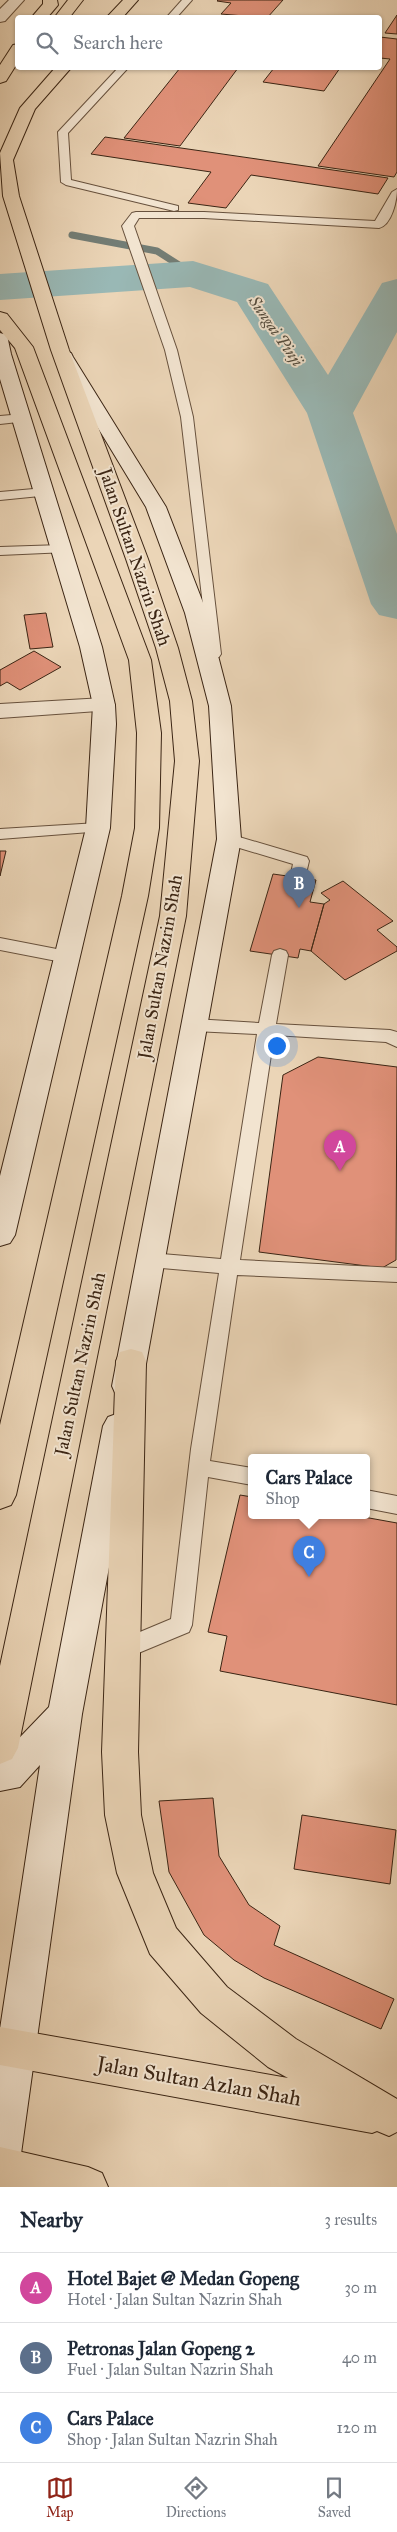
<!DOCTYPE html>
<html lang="en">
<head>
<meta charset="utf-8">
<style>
	body { margin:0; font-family:"IM FELL Great Primer",serif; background:#f2f2f3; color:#1f2937 }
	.you { position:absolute; left:276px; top:1045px; width:18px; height:18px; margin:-12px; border:4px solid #fff; border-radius:50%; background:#1a73e8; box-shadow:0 0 0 8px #1a73e833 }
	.badge { display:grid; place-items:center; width:32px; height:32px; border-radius:50%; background:#8f2418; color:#fff; font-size:16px; font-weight:700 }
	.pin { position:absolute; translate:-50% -41px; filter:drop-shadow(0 1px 2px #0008) }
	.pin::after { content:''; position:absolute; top:26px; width:18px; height:15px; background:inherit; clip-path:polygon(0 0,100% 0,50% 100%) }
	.popup { position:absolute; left:248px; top:1454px; width:122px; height:65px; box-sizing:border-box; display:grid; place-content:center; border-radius:5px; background:#fff; filter:drop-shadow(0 1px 4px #0005); font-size:16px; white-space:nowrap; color:#747a83 }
	.popup b { font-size:19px; color:#1f2937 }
	.popup::after { content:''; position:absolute; left:50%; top:100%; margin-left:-10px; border:10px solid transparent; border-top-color:#fff }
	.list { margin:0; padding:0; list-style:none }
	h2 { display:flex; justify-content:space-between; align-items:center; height:65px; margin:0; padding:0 20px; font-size:21px }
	h2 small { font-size:16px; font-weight:400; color:#747a83 }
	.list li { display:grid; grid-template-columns:32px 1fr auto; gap:15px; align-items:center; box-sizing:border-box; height:70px; padding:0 20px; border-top:1px solid #e0e1e3 }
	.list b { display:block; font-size:19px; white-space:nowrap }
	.list p { margin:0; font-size:16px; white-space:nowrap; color:#747a83 }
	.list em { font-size:16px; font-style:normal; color:#747a83 }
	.icon { flex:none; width:28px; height:28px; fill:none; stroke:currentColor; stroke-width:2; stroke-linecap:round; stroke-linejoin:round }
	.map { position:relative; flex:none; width:397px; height:2187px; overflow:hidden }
	.search { position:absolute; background:#fff; box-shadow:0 1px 4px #0004; left:15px; right:15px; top:15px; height:55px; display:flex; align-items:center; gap:12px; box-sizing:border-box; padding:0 18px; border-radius:5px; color:#747a83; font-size:19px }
	.sheet { height:275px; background:#fff }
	nav { display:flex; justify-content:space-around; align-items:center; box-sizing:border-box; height:70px; border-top:1px solid #e0e1e3; background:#fff; font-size:14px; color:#747a83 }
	nav a { display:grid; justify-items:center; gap:2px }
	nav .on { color:#8f2418 }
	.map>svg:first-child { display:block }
</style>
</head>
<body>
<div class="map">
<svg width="397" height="2187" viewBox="0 0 397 2187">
	<rect width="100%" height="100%" fill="#ebd5b7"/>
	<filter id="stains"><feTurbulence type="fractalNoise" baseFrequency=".004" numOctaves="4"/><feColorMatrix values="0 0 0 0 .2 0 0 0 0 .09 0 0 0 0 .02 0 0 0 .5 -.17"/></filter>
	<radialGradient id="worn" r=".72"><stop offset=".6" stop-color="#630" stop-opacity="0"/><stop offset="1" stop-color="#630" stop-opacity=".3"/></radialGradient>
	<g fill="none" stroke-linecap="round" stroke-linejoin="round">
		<path stroke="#737d75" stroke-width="7" d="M72,235l85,16 36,23"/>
		<path fill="#99b8b5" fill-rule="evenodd" d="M193,261l75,23 60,91 54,-92 15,-4v53l-44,81 44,121v85l-18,-4 -8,-11 -64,-191 -70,-111 -47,-15 -190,13v-26z"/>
	</g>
	<path fill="#e09179" stroke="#3b2514" d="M218,0h65l-16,18 -46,-4 10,-11 -14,-2z
		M397,15v19l-12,-1z
		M380,37l17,2v133l-3,5 -76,-11 72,-107 -10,-1z
		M180,68h58l-58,78 -56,-8z
		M274,68h66l-16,23 -61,-9z
		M105,137l283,41 -10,16 -127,-19 -25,33 -38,-5 23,-31 -120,-18z
		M46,613l7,34 -23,2 -6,-34z
		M34,651l27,16 -41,23 -13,-8 -7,4v-16z
		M0,851h6l-6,25z
		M273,874l43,6 -6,22 14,2 -13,47 -11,-2 -2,9 -48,-7z
		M343,881l50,40 -16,9 20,17v4l-52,29 -34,-29 13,-47 6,-4 -9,-7z
		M318,1057l79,10 -1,193 -14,8 -123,-16 24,-177z
		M240,1495l12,2v19h106l39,7v182l-177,-34 7,-35 -19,-4z
		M213,1798l6,58 30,49 31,21 -6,19 120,54 -13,30 -117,-51 -30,-18 -30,-25 -35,-63 -10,-71z
		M302,1815l94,15 -6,54 -96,-15z"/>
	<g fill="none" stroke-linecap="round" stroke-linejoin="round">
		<g stroke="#67513d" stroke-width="2">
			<path id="lane" d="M182,0h10l-16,18h-10z
				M118,68h10l-60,65 3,47 107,26v4l-4,1 -108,-26 -5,-3 -3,-50z
				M397,189c0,11 -5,36 -18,39l-175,-10h-65l-5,8 43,124 16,67 28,237 -2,3h-10l-28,-240 -16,-67 -43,-124 10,-13 4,-1h68l171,9 17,-29z
				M23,414l6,4 -2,3 -27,3v-8z
				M45,488l5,1 2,3 -2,3 -50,5v-8z
				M62,545l7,4 -2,3 -67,3v-8z
				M98,823l8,5 -3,3 -103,8v-10z
				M229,834l78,23 2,4 -5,21h-12l-2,-4 3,-14 -70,-21 -2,-4z
				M0,938l67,13 6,2 2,4 -2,4 -6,2 -67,-13z
				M280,949l6,2 2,4 -12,69 114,6 7,2v15l-11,-5 -112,-7 -34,225 157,8v14l-160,-7 -27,186 42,7v17l-44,-8 -16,148 -3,7 -65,27 -8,-3 -3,-7 3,-7 55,-23 20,-170 28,-176 -69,-6 -7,-2 -2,-5 2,-5 7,-2 71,6 36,-225 -63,-3 -6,-2 -2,-4 2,-4 6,-2 65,4 13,-68 2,-4z
				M366,1490l31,6v18l-31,-6z"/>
		</g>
		<g stroke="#67513d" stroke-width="2">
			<path id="street" d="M9,0h15l-19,21 -5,1v-13z
				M104,698l8,2 3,5 -3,5 -112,8v-14z"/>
		</g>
		<g stroke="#3b2514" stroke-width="2">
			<path id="secondary" d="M0,333l7,2 4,19 91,293 13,58 1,19 -6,104 -95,407 -5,8 -10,3v-70l86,-348 7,-123 -13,-58 -80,-268z
				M64,351l7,2 2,4 93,150 41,106 24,93 10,133 -99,547 -4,9 -11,4 -11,-4 -4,-9 105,-547 -8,-133 -24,-93 -39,-106 -91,-150 2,-4z
				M119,1413l11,4 5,9 -53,288 -62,447 -6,14 -14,6v-152l40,-264 -20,22 -20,4v-33l49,-51 54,-281 5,-9z"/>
		</g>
		<g stroke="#3b2514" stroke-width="2">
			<path id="primary" d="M131,1349l11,3 4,9 -8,391 3,63 12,58 23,55 51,59 69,52 101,60v33l-8,4 -12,-5 -5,2 -372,-68v-38l288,51 -20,-11 -67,-54 -51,-59 -33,-81 -12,-58 -3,-63 14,-391 4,-9z
				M0,2147l88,20 14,6 6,14h-108z"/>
		</g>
		<g stroke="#3b2514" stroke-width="2">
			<path id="highway" d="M43,0h14l1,5 -11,13h-16l12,-14z
				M68,0h15l-14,18h-15z
				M123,0h15l-16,18h-16z
				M18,44v18l-12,19 -6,2v-18l13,-20z
				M55,68h16l-36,41 -22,51 6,36 50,154 79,209 30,89 14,53 7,60 -13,155 -168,832 -6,11 -12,5v-98l160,-750 15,-155 -5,-60 -14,-53 -30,-89 -75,-209 -48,-154 -3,-43 20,-45z
				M0,312l7,2 26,33 118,313 10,73 -2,95 -11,68 -132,599 -5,10 -11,4v-84l122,-529 13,-68 2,-95 -8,-73 -114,-312 -15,-18z"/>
		</g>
		<use href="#lane" fill="#f2e4d0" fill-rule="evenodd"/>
		<use href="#street" fill="#f2e4d0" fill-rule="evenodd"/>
		<use href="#secondary" fill="#f2e4d0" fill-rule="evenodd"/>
		<use href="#primary" fill="#ebd5b7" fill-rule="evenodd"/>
		<use href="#highway" fill="#ebd5b7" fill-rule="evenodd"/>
	</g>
	<g text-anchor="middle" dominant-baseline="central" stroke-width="4" stroke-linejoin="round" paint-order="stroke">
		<g font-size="16" font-style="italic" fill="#524a3c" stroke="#f2e4d0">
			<text transform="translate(276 331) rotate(55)">Sungai Pinji</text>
		</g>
		<g font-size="18" fill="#3b2514" stroke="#f2e4d0">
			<text transform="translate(135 557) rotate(71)">Jalan Sultan Nazrin Shah</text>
			<text transform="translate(160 967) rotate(-80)">Jalan Sultan Nazrin Shah</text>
			<text transform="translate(80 1364) rotate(-78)">Jalan Sultan Nazrin Shah</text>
		</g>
		<g font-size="21" fill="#3b2514" stroke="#f2e4d0">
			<text transform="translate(199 2081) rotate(10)">Jalan Sultan Azlan Shah</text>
		</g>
	</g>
	<rect width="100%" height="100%" filter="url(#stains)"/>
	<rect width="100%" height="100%" fill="url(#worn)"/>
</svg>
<div class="you"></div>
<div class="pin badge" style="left:340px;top:1171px;background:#d1479c">A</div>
<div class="pin badge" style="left:299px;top:908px;background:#5c6f8a">B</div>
<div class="pin badge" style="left:309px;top:1577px;background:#3f7fe0">C</div>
<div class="popup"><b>Cars Palace</b>Shop</div>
<div class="search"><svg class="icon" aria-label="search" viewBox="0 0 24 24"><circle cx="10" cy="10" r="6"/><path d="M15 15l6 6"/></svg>Search here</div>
</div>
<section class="sheet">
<h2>Nearby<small>3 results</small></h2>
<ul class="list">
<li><span class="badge" style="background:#d1479c">A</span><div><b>Hotel Bajet @ Medan Gopeng</b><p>Hotel · Jalan Sultan Nazrin Shah</p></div><em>30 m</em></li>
<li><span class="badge" style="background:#5c6f8a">B</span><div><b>Petronas Jalan Gopeng 2</b><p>Fuel · Jalan Sultan Nazrin Shah</p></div><em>40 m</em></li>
<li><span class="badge" style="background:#3f7fe0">C</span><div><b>Cars Palace</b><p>Shop · Jalan Sultan Nazrin Shah</p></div><em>120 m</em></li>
</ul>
</section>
<nav>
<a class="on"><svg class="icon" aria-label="map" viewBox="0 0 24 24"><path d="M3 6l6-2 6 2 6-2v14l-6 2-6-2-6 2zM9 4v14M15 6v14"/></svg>Map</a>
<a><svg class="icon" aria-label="directions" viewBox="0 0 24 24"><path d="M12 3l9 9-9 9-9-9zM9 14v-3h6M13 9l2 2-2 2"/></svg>Directions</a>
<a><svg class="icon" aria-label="saved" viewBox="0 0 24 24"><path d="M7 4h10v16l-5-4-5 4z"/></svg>Saved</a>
</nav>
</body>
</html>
